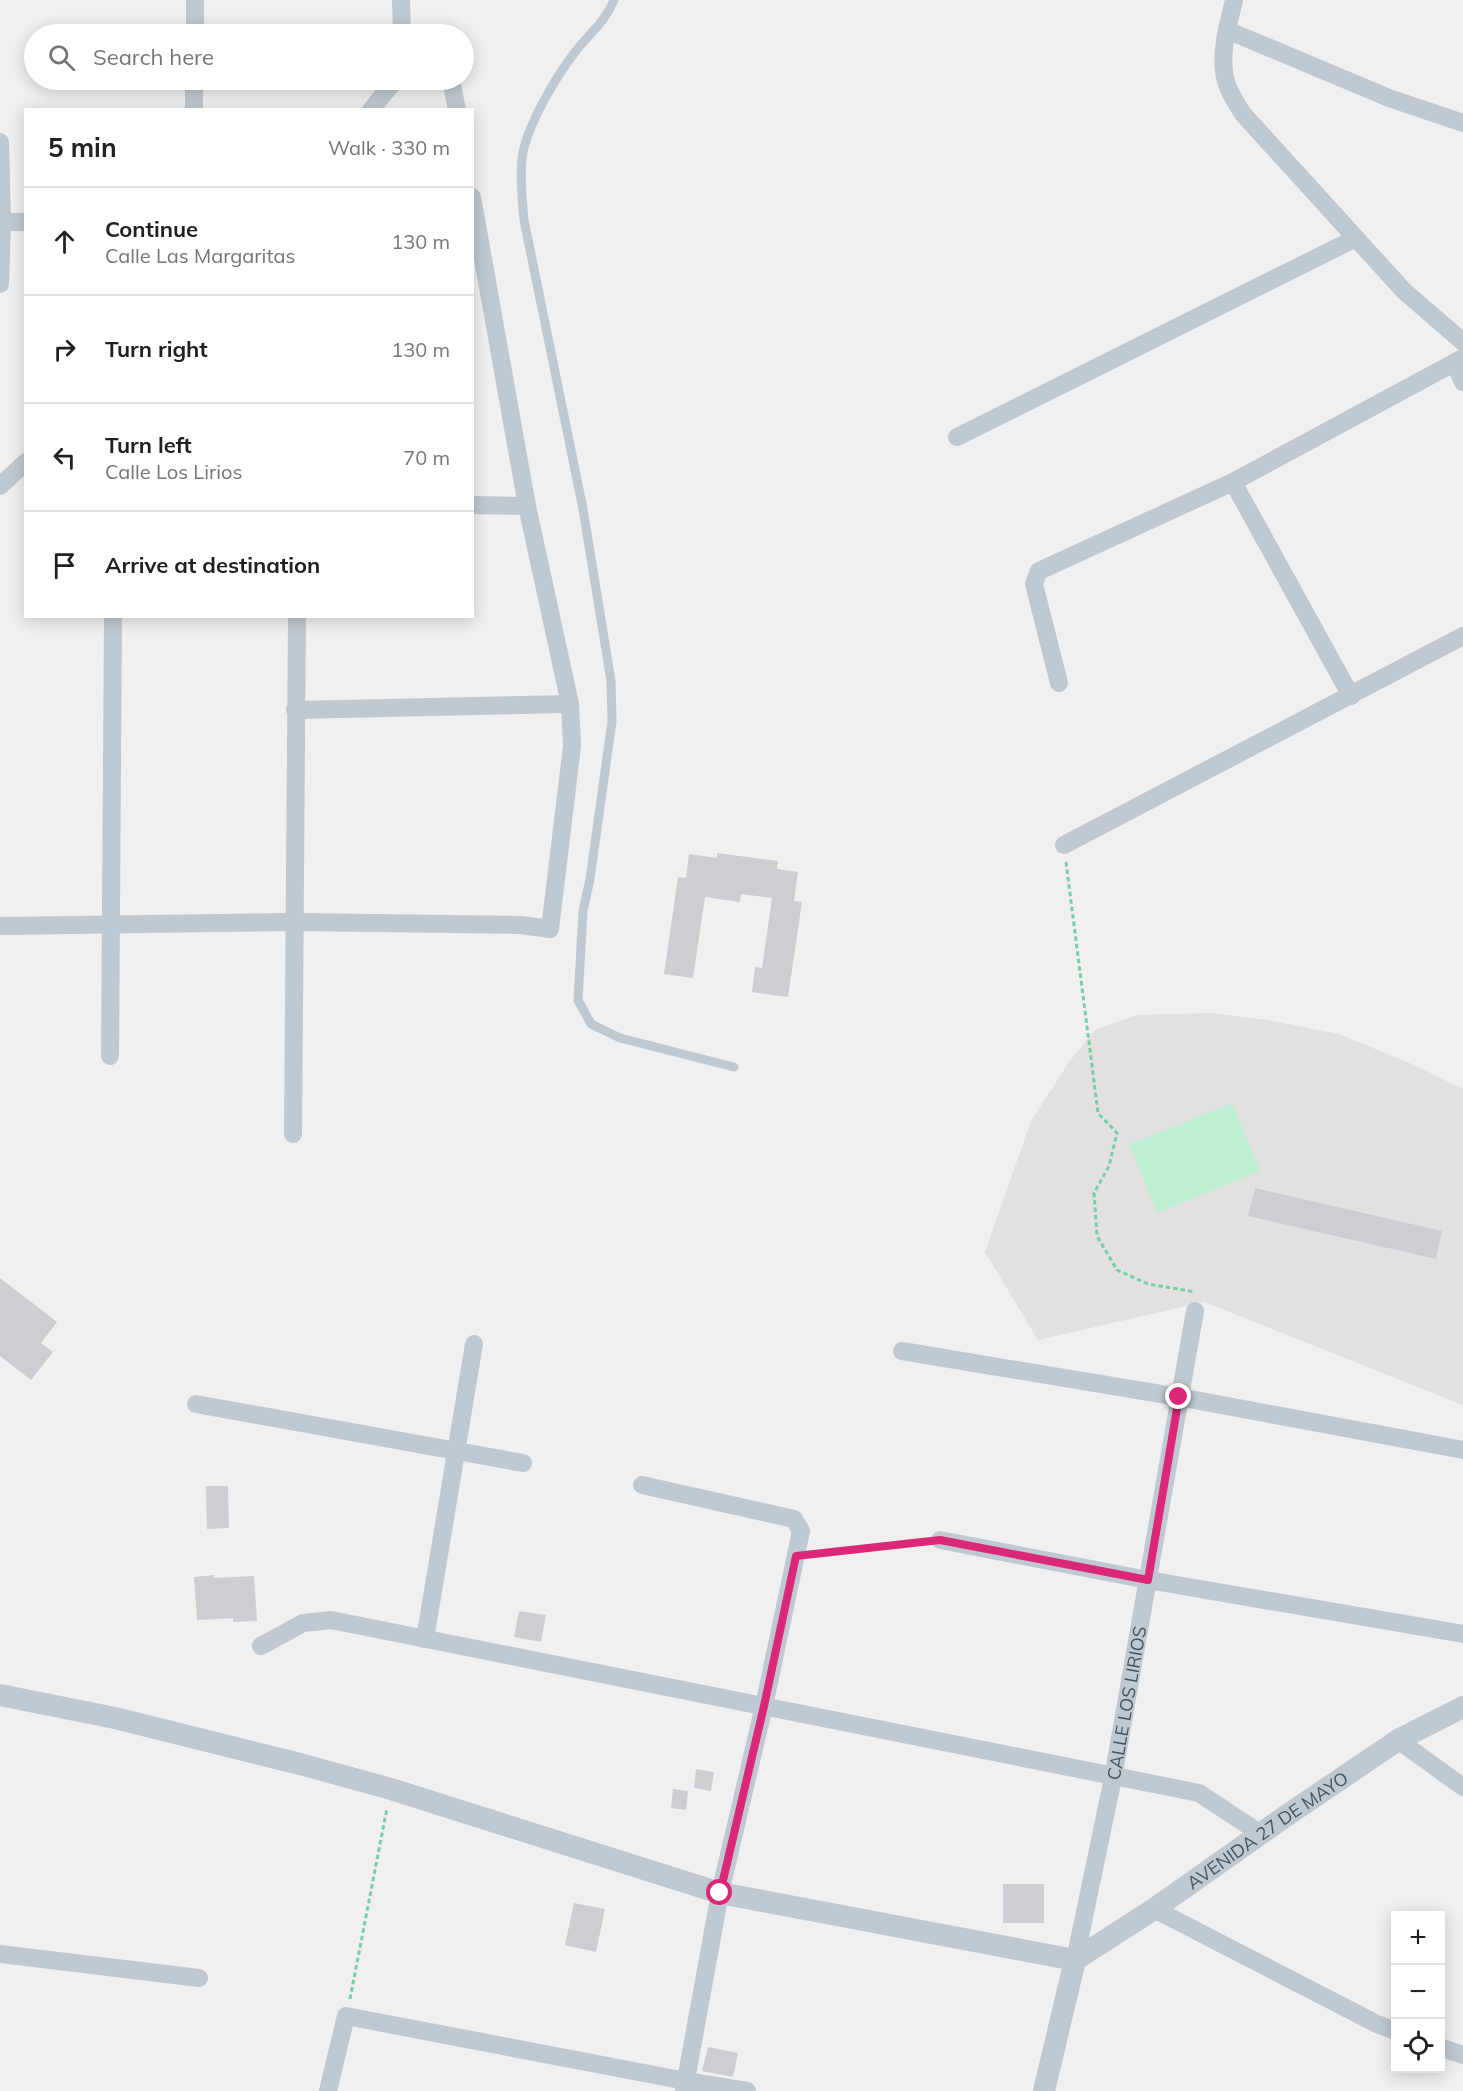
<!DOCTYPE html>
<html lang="en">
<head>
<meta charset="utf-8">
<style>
	body { margin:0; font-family:Mulish,sans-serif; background:#f2f2f2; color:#202124 }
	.controls { position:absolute; right:18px; bottom:18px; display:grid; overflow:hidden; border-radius:0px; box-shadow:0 3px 15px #0003 }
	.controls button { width:54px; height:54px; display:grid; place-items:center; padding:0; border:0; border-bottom:2px solid #e0e0e0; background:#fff; color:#202124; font:30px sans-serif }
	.stop { position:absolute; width:18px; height:18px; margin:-14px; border:4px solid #db2777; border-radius:50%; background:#fff }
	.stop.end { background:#db2777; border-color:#fff; box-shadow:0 2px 6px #0008 }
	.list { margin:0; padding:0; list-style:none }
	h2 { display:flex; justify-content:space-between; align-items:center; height:78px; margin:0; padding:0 24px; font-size:26px }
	h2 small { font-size:20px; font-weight:400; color:#757577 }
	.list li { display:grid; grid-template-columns:39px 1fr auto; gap:18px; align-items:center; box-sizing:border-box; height:108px; padding:0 24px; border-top:2px solid #e0e0e0 }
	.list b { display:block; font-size:22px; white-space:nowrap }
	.list p { margin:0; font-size:20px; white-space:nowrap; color:#757577 }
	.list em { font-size:20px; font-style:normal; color:#757577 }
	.icon { flex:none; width:33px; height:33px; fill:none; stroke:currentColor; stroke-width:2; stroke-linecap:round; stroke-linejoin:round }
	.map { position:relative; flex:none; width:1463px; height:2091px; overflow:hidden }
	.search { position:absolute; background:#fff; box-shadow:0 3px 15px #0003; left:24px; top:24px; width:450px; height:66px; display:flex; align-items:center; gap:15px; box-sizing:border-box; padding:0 21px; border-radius:33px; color:#757577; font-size:22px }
	.panel { position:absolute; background:#fff; box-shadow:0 3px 15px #0003; left:24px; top:108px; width:450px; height:510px; border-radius:0px }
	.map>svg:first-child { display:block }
</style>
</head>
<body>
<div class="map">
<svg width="1463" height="2091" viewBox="0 0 1463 2091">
	<rect width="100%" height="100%" fill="#f2efef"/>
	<path fill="#e3e0e1" d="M1210,1013l57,7 72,14 75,31 49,24v316l-259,-103 -166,38 -53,-88 46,-131 38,-59 26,-32 41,-15z"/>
	<path fill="#bdf0d2" d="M1232,1103l28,68 -103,42 -28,-69z"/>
	<path fill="#ccced4" d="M717,853l61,8 -1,8 21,3 -4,29 8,1 -14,95 -36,-5 3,-25 7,1 10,-70 -31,-4 -1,8 -35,-5 -12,81 -29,-4 14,-97 8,1 3,-24 28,4z
		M1255,1188l187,43 -6,28 -188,-43z
		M0,1278l57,44 -16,21 12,9 -22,28 -31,-24z
		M206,1486h22l1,42 -22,1z
		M214,1575v3l40,-2 3,45 -24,1v-4l-36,2 -3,-43z
		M519,1611l27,4 -5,27 -27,-5z
		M696,1769l18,3 -3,19 -17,-3z
		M673,1789l15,2 -2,19 -15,-2z
		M1003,1884h41v39h-41z
		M574,1903l31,6 -9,43 -31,-7z
		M708,2047l30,6 -5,24 -31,-6z"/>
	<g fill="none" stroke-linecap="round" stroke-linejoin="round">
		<path stroke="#74cfa4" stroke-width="3" stroke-dasharray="4.5 3" stroke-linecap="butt" d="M1066,862l32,251 19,20 -8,33 -15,27 3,43 20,34 31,14 47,8
			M814,1554l109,-12
			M350,1999l37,-191"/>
		<path stroke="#bfc9d1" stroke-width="9" d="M614,0c-8,21 -25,34 -39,52 -19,25 -50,76 -53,107 -2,20 0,41 2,61l59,289 28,172 1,40 -22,158 -7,32 -5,89 13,24 29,14 114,29"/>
		<g stroke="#bfc9d1" stroke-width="18">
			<path d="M401,0l1,34"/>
			<path d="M1234,0c-5,23 -13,47 -10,71 1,15 11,30 19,43l161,177 59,51"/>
			<path d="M1227,30l162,68 74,25"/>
			<path d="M195,34v-34"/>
			<path d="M451,80l6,30"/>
			<path d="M194,110v-30"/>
			<path d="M371,110l24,-30"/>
			<path d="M0,142l2,80 -2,62"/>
			<path d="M0,222h26"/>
			<path d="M1455,364l8,18"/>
			<path d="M957,437l397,-198"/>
			<path d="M1233,482l118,214"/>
			<path d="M0,486l26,-24"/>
			<path d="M472,505l55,1"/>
			<path d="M1059,683l-25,-99 5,-13 194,-89 230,-124"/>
			<path d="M295,710l275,-6"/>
			<path d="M1064,845l399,-209"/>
			<path d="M0,926l294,-4 227,3 29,4 22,-183 -2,-42 -43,-198 -55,-309"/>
			<path d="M110,1056l3,-440"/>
			<path d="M293,1134l4,-518"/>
			<path d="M902,1351l277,46 284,53"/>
			<path d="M196,1404l327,59"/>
			<path d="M642,1485l152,34 7,12 -37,175 -44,187 -36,198"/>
			<path d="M940,1540l208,40 315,54"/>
			<path d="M425,1639l49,-295"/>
			<path d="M261,1646l42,-23 28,-3 868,173 62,41"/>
			<path d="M1398,1740l65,47"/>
			<path d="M1154,1909l223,115 19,7"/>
			<path d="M0,1954l199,24"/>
			<path id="s1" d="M1075,1960l38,-182 82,-467"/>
			<path d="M1440,2047l23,8"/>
			<path d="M328,2091l18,-75 340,65 61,10"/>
		</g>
		<g stroke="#bfc9d1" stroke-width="22">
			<path d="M0,1695l115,23 189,47 87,24 329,104 355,67"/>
			<path id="s2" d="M1075,1960l79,-51 129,-91 115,-78 65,-33"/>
			<path d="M1044,2091l31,-131"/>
		</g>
	</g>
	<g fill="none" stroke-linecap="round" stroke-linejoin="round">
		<path stroke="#db2777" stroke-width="8" d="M720,1893l44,-187 32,-150 144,-16 208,40 31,-183"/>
	</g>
	<g text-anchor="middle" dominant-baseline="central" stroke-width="4.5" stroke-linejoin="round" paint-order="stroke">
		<g font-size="18" fill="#47525d" stroke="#fff">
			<text stroke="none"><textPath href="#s1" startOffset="262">CALLE LOS LIRIOS</textPath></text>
			<text stroke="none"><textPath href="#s2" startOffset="232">AVENIDA 27 DE MAYO</textPath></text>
		</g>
	</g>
</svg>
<div class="controls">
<button>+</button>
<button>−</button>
<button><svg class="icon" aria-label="locate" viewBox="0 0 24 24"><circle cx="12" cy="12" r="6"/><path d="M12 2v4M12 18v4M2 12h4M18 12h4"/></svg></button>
</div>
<div class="stop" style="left:720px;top:1893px"></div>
<div class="stop end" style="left:1179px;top:1397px"></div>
<div class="search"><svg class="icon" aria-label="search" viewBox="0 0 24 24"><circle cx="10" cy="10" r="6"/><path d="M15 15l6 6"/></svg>Search here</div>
<section class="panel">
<h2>5 min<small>Walk · 330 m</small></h2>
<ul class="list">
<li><svg class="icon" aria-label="ahead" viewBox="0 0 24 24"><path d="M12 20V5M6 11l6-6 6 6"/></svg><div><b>Continue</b><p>Calle Las Margaritas</p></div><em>130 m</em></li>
<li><svg class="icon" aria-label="right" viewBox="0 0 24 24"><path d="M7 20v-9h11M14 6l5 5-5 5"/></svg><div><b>Turn right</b></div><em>130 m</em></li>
<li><svg class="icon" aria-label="left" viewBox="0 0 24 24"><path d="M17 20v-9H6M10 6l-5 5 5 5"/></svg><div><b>Turn left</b><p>Calle Los Lirios</p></div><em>70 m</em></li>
<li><svg class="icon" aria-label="arrive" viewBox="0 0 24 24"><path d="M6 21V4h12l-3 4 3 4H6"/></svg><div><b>Arrive at destination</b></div></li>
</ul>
</section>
</div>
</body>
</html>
